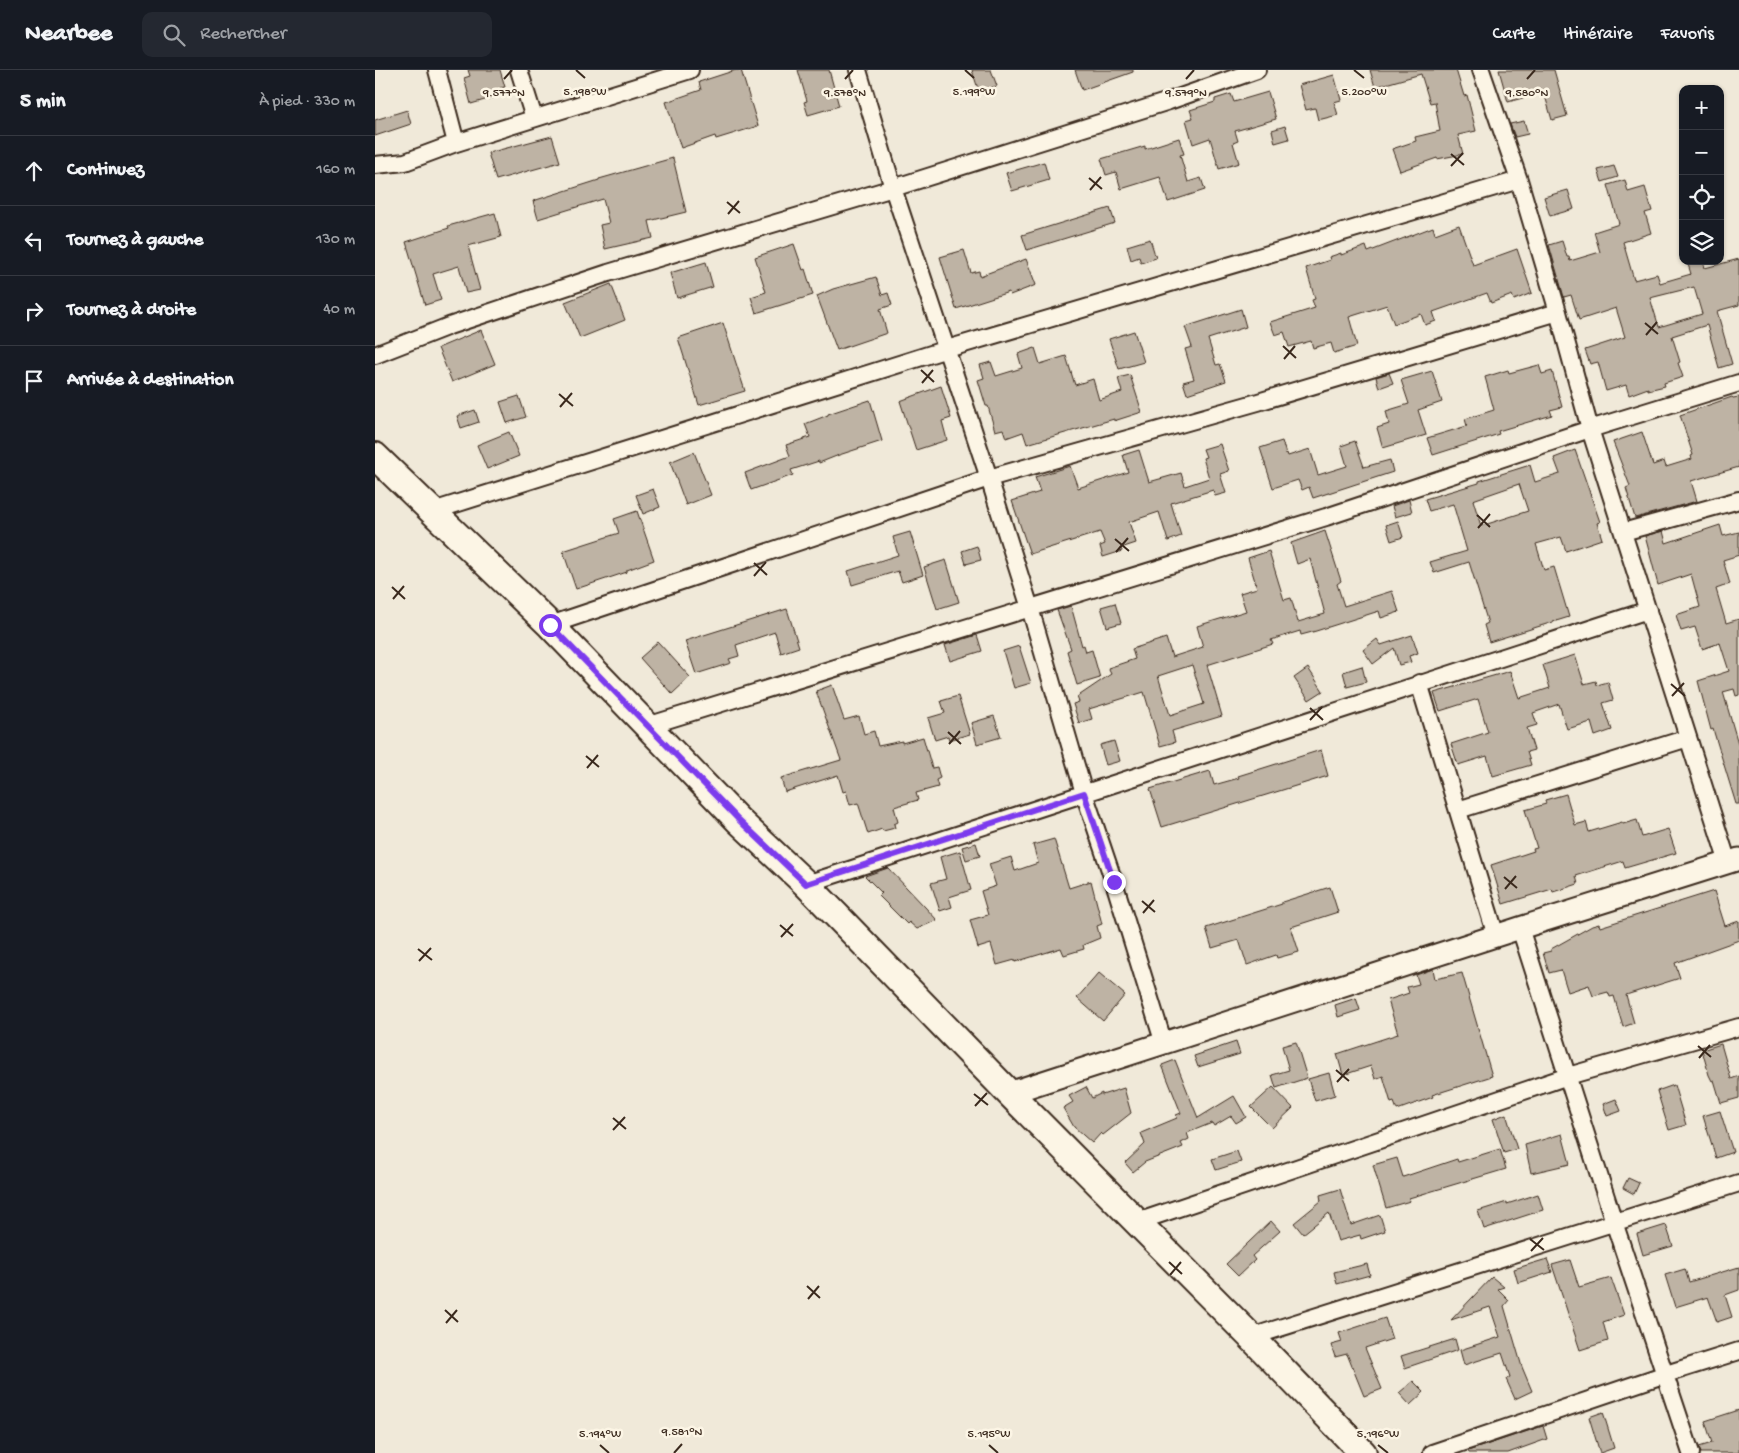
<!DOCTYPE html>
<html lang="fr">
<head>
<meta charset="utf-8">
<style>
	body { margin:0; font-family:"Gochi Hand",sans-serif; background:#242831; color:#f1f3f6 }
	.controls { position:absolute; right:15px; top:15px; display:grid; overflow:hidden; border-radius:10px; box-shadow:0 1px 4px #0004 }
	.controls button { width:45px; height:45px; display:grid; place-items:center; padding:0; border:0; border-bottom:1px solid #363941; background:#171b24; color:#f1f3f6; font:25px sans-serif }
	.stop { position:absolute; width:15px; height:15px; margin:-11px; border:4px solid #7c3aed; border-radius:50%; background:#fff }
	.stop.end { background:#7c3aed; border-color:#fff; box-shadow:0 1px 5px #0008 }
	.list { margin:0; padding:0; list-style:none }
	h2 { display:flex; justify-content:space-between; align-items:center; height:65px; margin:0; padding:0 20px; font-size:21px }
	h2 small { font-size:16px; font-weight:400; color:#9ea1a6 }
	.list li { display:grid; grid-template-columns:32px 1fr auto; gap:15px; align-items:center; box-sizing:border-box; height:70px; padding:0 20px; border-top:1px solid #363941 }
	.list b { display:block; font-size:19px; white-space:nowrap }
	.list em { font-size:16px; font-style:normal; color:#9ea1a6 }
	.icon { flex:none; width:28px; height:28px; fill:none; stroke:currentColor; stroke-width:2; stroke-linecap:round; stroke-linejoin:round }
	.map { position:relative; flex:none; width:1364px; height:1383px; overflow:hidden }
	header { display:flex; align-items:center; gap:30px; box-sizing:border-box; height:70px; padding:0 25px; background:#171b24; border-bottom:1px solid #363941 }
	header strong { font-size:24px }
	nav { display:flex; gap:28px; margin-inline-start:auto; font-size:18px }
	.search { width:350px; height:45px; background:#242831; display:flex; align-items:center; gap:12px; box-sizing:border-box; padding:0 18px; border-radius:10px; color:#9ea1a6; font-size:19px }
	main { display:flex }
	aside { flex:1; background:#171b24 }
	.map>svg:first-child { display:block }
</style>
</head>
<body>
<header>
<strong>Nearbee</strong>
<div class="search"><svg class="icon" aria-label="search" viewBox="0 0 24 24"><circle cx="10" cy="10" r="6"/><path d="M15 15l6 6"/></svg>Rechercher</div>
<nav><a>Carte</a><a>Itinéraire</a><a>Favoris</a></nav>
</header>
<main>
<aside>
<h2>5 min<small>À pied · 330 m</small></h2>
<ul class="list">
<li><svg class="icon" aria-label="ahead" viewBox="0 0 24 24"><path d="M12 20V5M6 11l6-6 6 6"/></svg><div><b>Continuez</b></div><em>160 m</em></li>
<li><svg class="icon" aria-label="left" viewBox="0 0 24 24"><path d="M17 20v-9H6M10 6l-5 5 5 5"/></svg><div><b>Tournez à gauche</b></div><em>130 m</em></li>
<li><svg class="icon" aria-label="right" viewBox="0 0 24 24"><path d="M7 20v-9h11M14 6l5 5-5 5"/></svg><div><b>Tournez à droite</b></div><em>40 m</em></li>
<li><svg class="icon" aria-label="arrive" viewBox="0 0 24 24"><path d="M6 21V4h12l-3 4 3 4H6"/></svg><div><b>Arrivée à destination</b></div></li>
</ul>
</aside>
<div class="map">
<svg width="1364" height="1383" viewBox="0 0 1364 1383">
	<rect width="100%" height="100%" fill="#f0e9d9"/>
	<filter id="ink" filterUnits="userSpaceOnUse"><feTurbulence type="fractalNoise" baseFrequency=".02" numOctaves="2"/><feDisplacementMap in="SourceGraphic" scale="10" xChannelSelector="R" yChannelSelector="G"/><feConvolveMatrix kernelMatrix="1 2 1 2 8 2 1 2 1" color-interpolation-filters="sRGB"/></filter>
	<g filter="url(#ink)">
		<path fill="#beb3a4" stroke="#3b2a1e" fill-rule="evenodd" d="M93,0h32l5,17 -5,1 2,7 -31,9 -7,-26 6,-2z
			M361,0h5l17,56 -42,13 -1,-3 -34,12 -15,-46 35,-12 -2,-8z
			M423,0h31l10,36 -31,9 -4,-13 3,-1z
			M597,0h19l6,16 -18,6z
			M700,0h58v2l-51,18z
			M995,0h86l8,26 3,-1 9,36 -18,4 5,19 -26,5v-1l-37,13 -8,-22 24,-8 -1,-4 25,-6 -5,-29 -5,1 -9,-29 -46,13z
			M1124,0h55l13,46 -15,4 -8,-28 -36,10z
			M959,5l7,25 -7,2 4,13 -20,5 -3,-12 -9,2 -7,-25z
			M893,22l8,27 -41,12 3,10 -5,2 6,20 -20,6 -9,-31 -17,6 -7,-24 7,-2 -3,-8 25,-8v-3l16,-5 3,8z
			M32,40l4,14 -36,12v-16z
			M1149,51l4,13 -13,3 -5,-13z
			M910,56l4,13 -14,4 -3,-13z
			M177,66l8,26 -64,18 -8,-27z
			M804,68l5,16 -4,1 8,27 13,-4 4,12 -37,12 -8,-25 -39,12 -5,-17 -10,3 -5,-16 44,-13v3z
			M298,88l13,54 -37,9 4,17 -48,11 -5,-24 9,-2 -6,-24 -65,20 -5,-18 66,-21v-1z
			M669,92l5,18 -37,11 -6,-18z
			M1239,96l4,11 -16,5 -4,-12z
			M1250,110l3,12 17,-5 7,24 -7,2 6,20 -28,9 11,38 23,-6 3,9 31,-9 -4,-13h16l2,7 34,-9v46l-22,6 15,53 -13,4 -12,-43 -35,11 8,26 -2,1 5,14 -19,6 1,3 -17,4v-2l-19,7 -3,-10 -20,6 -8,-29 -8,2 -5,-14 40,-13 -9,-29 -37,12 -8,-25 -7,2 -15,-52 13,-4 5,16h2l1,4 30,-9 -6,-20 25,-8 -11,-39zM1319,217l8,27 -43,13 -9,-29z
			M1193,120l6,19 -24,7 -6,-19z
			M735,138l5,15 -88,27 -5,-15z
			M120,143l6,24 -33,9 12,44 -14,3 -7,-27 -26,8 8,26 -16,5 -19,-63 43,-14 -1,-2z
			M1084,155l14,40 44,-16 15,44 -18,7 -2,-5 -21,8 -4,-10 -54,19 3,9 -11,4 -4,-11 -27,10 -7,-19 -38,12 8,29 -23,7 -3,-10 -18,5 -2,-7 -22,6 -5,-15 -9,3 -5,-13 45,-14 -3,-8 3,-1 -9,-31 24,-8 -1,-3 12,-4v2l25,-9 2,6 65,-25 2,7z
			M775,169l6,19 -15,5 -2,-6 -8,3 -4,-14z
			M419,174l9,26 2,-1 8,26 -57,18 -5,-16 15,-5 -11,-35z
			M589,180l7,23 8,-2 1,5 46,-17 10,26 -26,10 -1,-3 -53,17 -16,-52z
			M331,192l7,25 -36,11 -7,-25z
			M501,207l6,18 6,-2 4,12 -12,4 7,24 -50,17 -20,-54 16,-7z
			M236,214l14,36 -45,18 -15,-36z
			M866,239l5,18 -38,12 8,26 4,-1 6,17 -39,13 -4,-12 11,-3 -9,-30 7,-2 -7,-20z
			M348,253l22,68 -46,14 -21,-67z
			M106,260l14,34 -43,18 -14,-34z
			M759,261l10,31 -25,7 -10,-30z
			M660,278l5,16 26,-8 9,29 18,-6 6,21 23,-8 -4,-14 12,-3 12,37 -28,9v-2l-87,25 -4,-12 -17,6 -3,-9 -8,2 -7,-25h-2l-8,-26 6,-2 -4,-13 11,-3 5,14 26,-8 -4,-14z
			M1164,295l3,9 10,-3 10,36 -12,3 2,5 -54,16 1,3 -66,21 -6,-17 40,-12 -2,-7 29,-9 -9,-33 23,-7 1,3z
			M1057,301l10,31 -24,8 8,25 -43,13 -6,-20 12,-4 -3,-13 23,-7 -8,-24z
			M1014,303l4,10 -14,5 -3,-11z
			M566,316l10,32 -9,3 5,19 -31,10 -16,-49z
			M144,326l7,21 -19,6 -7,-21z
			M1357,327l1,1 6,-1v70l-48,14 6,20 -62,17 -9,-30 4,-2 -17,-44 29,-10 11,33 11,-4 2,6 26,-8 -1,-3 2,-1 -13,-40z
			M495,330l12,41 -43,14 -20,8v-2l-28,9 2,5 -42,15 -6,-17 45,-17 -4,-11 24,-8 -5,-13 23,-9v-1z
			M100,340l4,12 -18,6 -4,-12z
			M134,362l10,24 -32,13 -10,-24z
			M907,371l4,13 1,-1 1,3 22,-7 8,26 29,-9 -6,-20 14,-5 9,26 26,-7 3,12 -80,26 -4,-11 -7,3 -4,-10 -25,8 -13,-40z
			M845,374l9,27 -9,3 6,19 -11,3 -2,-6 -42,13 10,33 -13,5 -9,-29 -30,10 7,21 -15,5 1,3 -19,6 -3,-11 5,-2 -5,-12 -70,22 -18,-53 28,-9 -5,-15 35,-11 8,22 50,-16 -5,-17 16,-5 10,32 32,-9 4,13 24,-8 -6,-20 3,-1 -3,-8z
			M1200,380l25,72 -3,1 5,16 -36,12 -5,-14 -25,7 8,26 10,-3 15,50 -80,25 -5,-17 4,-2 -19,-61 -35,11 -4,-11 37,-11 -14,-47 -24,7 -4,-12 54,-16v-2l51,-16 5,17 25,-8 -6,-16zM1144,414l9,27 -47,15 -8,-26z
			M319,382l17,43 -25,10 -16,-43z
			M278,419l7,18 -17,7 -7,-19z
			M1034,430l3,12 -17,5 -3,-11z
			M262,441l17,49 -27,10v2l-51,17 -13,-38 56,-18 -5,-14z
			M1023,451l5,16 -12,4 -5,-16z
			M1345,455l3,11 16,-4v23l-16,5 7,24 -14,5 10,34 13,-4v76l-3,1 -2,-7 -11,3 16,55v57h-3l-23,-75 -2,1 -13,-49 31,-10 -9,-28 -18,6 -7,-22 -14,4 -5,-16 24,-8 -9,-33 -33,11 -13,-49 18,-5 3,12z
			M950,461l16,50 -4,3 7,22 48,-15 7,21 -18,6 -2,-7 -63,20 -15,4 -1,-4 -29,9 2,4 -66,21 15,51 -50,15 3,11 -15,4 -16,-54 -55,17 3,10 -13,4 -6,-19 6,-2 -2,-5 34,-23 -3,-6 27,-9 -3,-10 34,-11 6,19 31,-10 -6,-21 49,-15 -6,-18 17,-5 -9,-30 21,-7 15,49 7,-2 7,24 27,-8 -15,-55 -13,5 -6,-21zM817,595l12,39 -34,11 -12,-39z
			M535,462l13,43 -21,7 -4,-11 -46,14 -4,-14 50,-16 -5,-18z
			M602,476l4,14 -15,4 -4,-13z
			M571,490l13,42 -22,7 -13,-42z
			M740,533l6,20 -14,4 -6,-20z
			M696,536l11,40 2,-1 2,7 6,-2 8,28 -23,7 -10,-34 4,-2 -14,-39z
			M412,539l12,38 -18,6 -6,-21 -39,13 3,11 -10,3 2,4 -35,11 -11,-33z
			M602,565l5,16 -32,10 -5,-16z
			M1037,565l6,18 -9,3 2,6 -12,3 -5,-17 -21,16 -10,-14 14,-11 4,6z
			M283,572l32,35 -18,17 -32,-36z
			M644,576l12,37 -17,5 -11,-37z
			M1200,585l9,29 12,-3 1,4 11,-3 5,18 -10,3 9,27 -17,6 -4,-14 -24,7 -8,-25 -26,9 4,12 -10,3 7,22 -7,2 4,13 -38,11 -6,-20 -29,9 -7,-21 37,-12 -10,-33 -38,12 -6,-18 76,-22 9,27 31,-10 -7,-23z
			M987,596l4,16 -19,5 -4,-15z
			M933,598l15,23 -14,9 -15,-22z
			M457,615l12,35 15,-4 5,18 10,-3 4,15 24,-5v2l21,-6 9,31 5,-1 3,11 -4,2 2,7 -22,6 2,7 -24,7 4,15 -4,2 1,4 -12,3 -1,-2 -14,5 -10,-31 -8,2 -4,-14 -3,1 -5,-17 -53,17 -4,-14 60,-18 -25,-69z
			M583,626l12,38 -21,6 -1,-4 -13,4 -7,-22 17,-5 -4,-12z
			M619,646l7,21 -24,7 -6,-21z
			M739,671l6,20 -14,4 -6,-20z
			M946,680l7,26 -166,51 -12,-38 60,-18 4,14 25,-7 -1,-2z
			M1191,724l9,31 11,-3 3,10 33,-10 1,2 14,-4 5,17 26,-8 8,24 -51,15 -2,-7 -47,15 2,8 -25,8 -1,-3 -49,15 -12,-39 43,-14 -1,-2 4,-1 -12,-38 21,-6 -1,-4z
			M679,769l15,49 22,-7 11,43 -5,2 3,12 -17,7 1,4 -20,6 -3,-7 -46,14v-2l-18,5 -6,-21 -13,4 -8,-28 18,-5 -7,-24 15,-5 -7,-22 22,-7 4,14 23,-8 -5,-18z
			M601,773l4,13 -14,4 -4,-13z
			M585,781l11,39 -22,7 3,10 -12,4 -9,-28 15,-4 -6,-22z
			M513,798l37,39 12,13 -20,9 -8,-7 -2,2 -28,-28 3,-3 -17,-17z
			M955,817l8,25 -47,15 8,25 -22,6 -1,-3 -29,10 -8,-25 -27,8 -6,-20 76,-24v-2z
			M1339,821l11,35 14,-5v19l-64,23 5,15 -54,17 8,28 -11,4 -9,-31 -4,1 -2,-5 -15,4 -4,-11 -21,7 -7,-22 -12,3 -6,-20 8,-2v-2l41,-23 7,-2 1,3z
			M1058,899l2,10 27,-6 30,103 -60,19 1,2 -36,13 -3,-8 -3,1 -8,-27 -8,3 -4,-13 -28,9 -6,-21 61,-20 -10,-34 21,-7 -2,-6 12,-3 -3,-9z
			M724,903l26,22 -22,26 -26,-23z
			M981,928l4,12 -22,7 -3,-12z
			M861,972l4,12 -42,13 -4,-11z
			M921,972l11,36 -31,10 -4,-13 17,-5 -7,-24z
			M1346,974l10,35 8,-3v22l-18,5 -7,-23 -2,1 -3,-6 -7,-25z
			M800,990l23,58 36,-22 12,21 -10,6 -5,-7 -17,10 -2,-3 -25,10 2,6 -8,4 2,4 -38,15 -12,10 -8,-9 20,-19 -4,-11 36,-15 -1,-3 5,-2 -19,-48z
			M954,1003l6,22 -20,6 -7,-22z
			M1299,1015l12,40 -17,5 -12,-39z
			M711,1017l6,11 10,-5v2l22,-7 7,25 -28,22 -2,-2 -9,10 -18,-16 -11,-19 10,-6 -4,-6z
			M898,1017l20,21 -21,20 -21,-21z
			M1241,1029l5,12 -14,5 -4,-12z
			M1345,1041l13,41 -17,6 -13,-42z
			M1131,1044l11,35 -13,4 -11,-34z
			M1187,1064l8,30 -39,9 -6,-28z
			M1125,1079l6,20 -97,29 1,3 -24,7 -13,-43 24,-7 6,19 54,-18 1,3z
			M862,1081l4,11 -25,8 -4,-11z
			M1253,1108l11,5 -5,11 -11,-6z
			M965,1119l11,36 29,-10 5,16 -24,8 -1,-4 -22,6 -9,-28 -26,21 -9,-11 27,-22 -1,-6z
			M1163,1124l5,16 -59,19 -6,-18 29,-9v2z
			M896,1151l9,10 -28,25 3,4 -17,16 -12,-12z
			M1291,1155l7,21 -30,9 -6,-21z
			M1172,1189l5,13 -34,11 -4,-14z
			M1195,1190l9,27 32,-9 13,37 -21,7 5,19 -28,9 -28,-85z
			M992,1194l3,11 -33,9 -3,-12z
			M1364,1197v23l-14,5 7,22 -15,5 -9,-25 -33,10 -10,-32 20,-6 4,13z
			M1117,1207l12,10 -6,2 11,11 -5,6 18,61 10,24 -17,8 -9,-20 4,-2 -8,-24 -38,12 -4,-15 40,-13 -10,-30 -39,13z
			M1010,1248l7,21 -27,9 17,41 -18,7 -17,-42 -12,3 -4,-12 11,-3 -3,-9z
			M1080,1269l3,11 -53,18 -4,-12z
			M1038,1311l11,11 -14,13 -11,-12z
			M1364,1340v43h-38l-2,-6 13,-4 -7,-22z
			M1228,1342l11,36 -14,5 -11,-36z
			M1168,1356l4,13 -39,14h-39l-1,-2z"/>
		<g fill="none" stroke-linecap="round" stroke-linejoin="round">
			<g stroke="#3b2a1e" stroke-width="20">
				<path id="minor" d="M62,0l19,73
					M144,0l15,48
					M483,0l35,118 96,290 41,130 54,185 30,89 50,162
					M1106,0l38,110 39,132 32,117 138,434
					M0,95l30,-3 51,-19 234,-73
					M0,285l74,-29 159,-53 285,-85 276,-87 88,-31
					M58,441l514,-162 572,-169
					M1248,462l116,-32
					M175,555l439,-147 269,-76 300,-90
					M1044,613l77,253
					M272,656l679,-209 264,-88 149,-46
					M1083,740l230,-72
					M431,814l842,-274
					M1145,858l94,294 77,231
					M762,1152l431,-146 171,-49
					M876,1267l488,-154
					M1057,1383l234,-79 73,-23"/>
			</g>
			<g stroke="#3b2a1e" stroke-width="25">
				<path id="tertiary" d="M634,1023l511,-165 219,-69"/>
			</g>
			<g stroke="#3b2a1e" stroke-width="30">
				<path id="primary" d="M0,386l175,169 188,195 68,64 203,209 242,244 112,116"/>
			</g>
			<use href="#minor" stroke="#fcf5e5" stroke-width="16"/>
			<use href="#tertiary" stroke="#fcf5e5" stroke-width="21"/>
			<use href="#primary" stroke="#fcf5e5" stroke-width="26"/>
		</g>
	</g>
	<g fill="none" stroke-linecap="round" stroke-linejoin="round" filter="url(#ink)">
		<path stroke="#7c3aed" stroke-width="6" d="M175,555l189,195 67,64 278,-91 30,89"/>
	</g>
	<path fill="none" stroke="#3b2a1e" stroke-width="2" d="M201,0l9,8M590,0l9,8M979,0l10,8M129,9l8,-9M470,9l8,-9M811,9l8,-9M1152,9l8,-9M1076,84l13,11M1076,96l12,-13M714,108l13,11M715,120l11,-13M352,132l13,11M353,144l11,-13M1270,253l13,11M1271,265l11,-13M908,276l13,12M909,289l11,-13M546,300l13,12M547,313l11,-13M184,324l14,12M185,337l12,-14M1102,445l13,12M1103,458l12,-14M740,469l14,12M741,482l12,-14M379,493l13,12M379,506l12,-14M17,517l13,12M18,529l11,-13M1296,614l14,12M1297,626l12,-13M935,638l13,12M935,650l12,-13M573,662l13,12M574,674l11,-13M211,686l13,11M212,698l11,-13M1129,807l13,11M1130,819l11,-13M767,831l13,11M768,843l11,-13M405,855l13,11M406,867l12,-13M43,879l14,11M44,891l12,-13M1323,976l13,11M1324,988l11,-13M961,1000l13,11M962,1012l12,-13M599,1024l14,11M600,1036l12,-13M238,1048l13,11M238,1060l12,-13M1155,1169l14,11M1156,1181l12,-13M794,1192l13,12M795,1205l11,-13M432,1216l13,12M433,1229l11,-13M70,1240l13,12M71,1253l11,-13M225,1375l9,8M614,1375l9,8M1003,1375l10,8M299,1383l8,-9"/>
	<g font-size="12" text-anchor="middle" fill="#3b2a1e" stroke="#fcf5e5" stroke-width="5" stroke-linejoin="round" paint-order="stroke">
		<text x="210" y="25">5.198°W</text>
		<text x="599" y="25">5.199°W</text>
		<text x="989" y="25">5.200°W</text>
		<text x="470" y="26">9.578°N</text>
		<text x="811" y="26">9.579°N</text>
		<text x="1152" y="26">9.580°N</text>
		<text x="129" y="26">9.577°N</text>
		<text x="307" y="1365">9.581°N</text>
		<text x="225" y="1367">5.194°W</text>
		<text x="614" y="1367">5.195°W</text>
		<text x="1003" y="1367">5.196°W</text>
	</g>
</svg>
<div class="controls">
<button>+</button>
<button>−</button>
<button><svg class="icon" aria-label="locate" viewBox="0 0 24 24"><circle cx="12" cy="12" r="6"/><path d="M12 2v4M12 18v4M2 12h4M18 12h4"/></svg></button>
<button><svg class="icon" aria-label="layers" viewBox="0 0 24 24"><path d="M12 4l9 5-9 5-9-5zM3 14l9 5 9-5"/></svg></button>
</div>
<div class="stop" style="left:175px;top:555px"></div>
<div class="stop end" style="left:739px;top:812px"></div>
</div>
</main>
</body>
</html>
